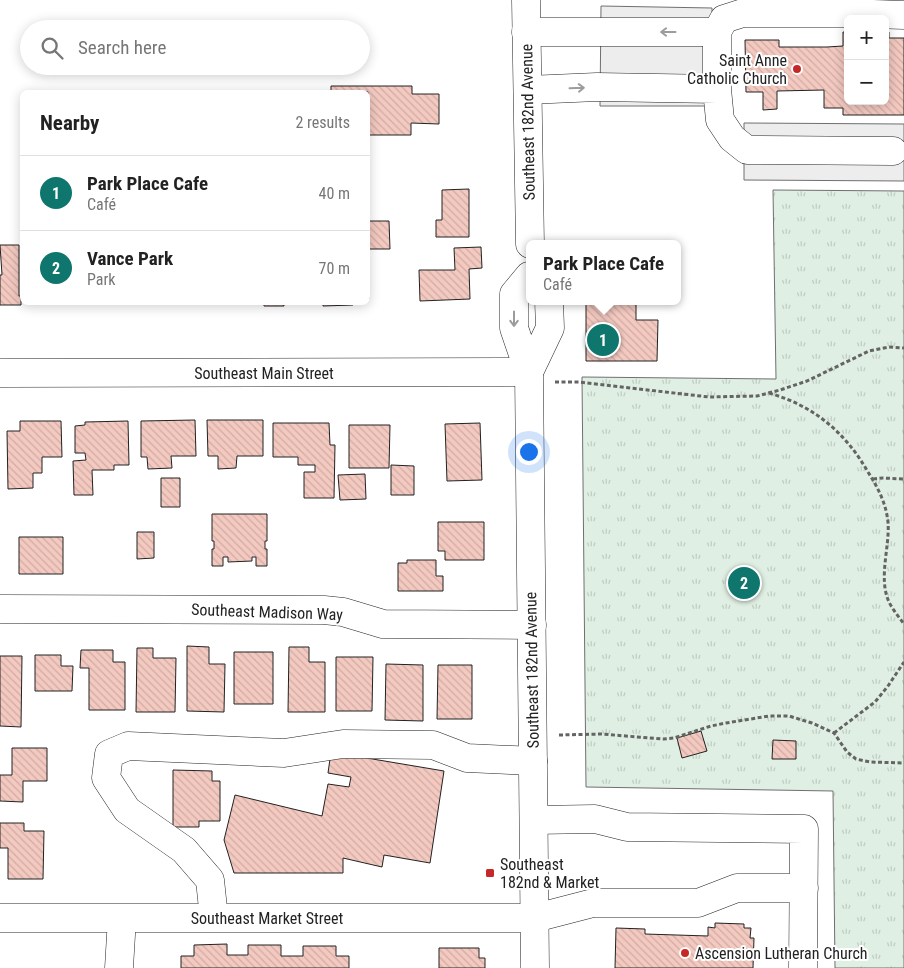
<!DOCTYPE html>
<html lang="en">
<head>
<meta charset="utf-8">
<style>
	body { margin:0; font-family:"Roboto Condensed",sans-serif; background:#f6f6f6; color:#222 }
	.controls { position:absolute; right:15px; top:15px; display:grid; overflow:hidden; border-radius:8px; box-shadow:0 2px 12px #0003 }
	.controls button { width:45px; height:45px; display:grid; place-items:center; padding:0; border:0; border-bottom:1px solid #e0e0e0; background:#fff; color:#222; font:25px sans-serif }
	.you { position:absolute; left:528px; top:451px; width:18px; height:18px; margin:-12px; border:4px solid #fff; border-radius:50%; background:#1a73e8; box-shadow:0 0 0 8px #1a73e833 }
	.badge { display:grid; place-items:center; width:32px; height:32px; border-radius:50%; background:#0f766e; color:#fff; font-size:16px; font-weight:700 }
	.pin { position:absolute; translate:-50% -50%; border:2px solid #fff; box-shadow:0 1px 5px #0006 }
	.popup { position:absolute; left:526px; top:240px; width:155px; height:65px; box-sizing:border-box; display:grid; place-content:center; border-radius:8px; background:#fff; filter:drop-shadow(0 1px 4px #0005); font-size:16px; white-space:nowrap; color:#767676 }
	.popup b { font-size:19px; color:#222 }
	.popup::after { content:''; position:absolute; left:50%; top:100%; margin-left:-10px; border:10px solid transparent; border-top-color:#fff }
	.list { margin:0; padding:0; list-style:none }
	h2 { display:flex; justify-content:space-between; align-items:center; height:65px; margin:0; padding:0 20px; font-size:21px }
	h2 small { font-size:16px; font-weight:400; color:#767676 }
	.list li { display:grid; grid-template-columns:32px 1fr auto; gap:15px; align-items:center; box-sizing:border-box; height:75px; padding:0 20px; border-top:1px solid #e0e0e0 }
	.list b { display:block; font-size:19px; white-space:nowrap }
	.list p { margin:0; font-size:16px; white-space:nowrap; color:#767676 }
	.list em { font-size:16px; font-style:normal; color:#767676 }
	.icon { flex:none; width:28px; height:28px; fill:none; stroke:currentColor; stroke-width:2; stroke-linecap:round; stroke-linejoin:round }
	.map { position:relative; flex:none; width:904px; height:968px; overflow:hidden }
	.search { position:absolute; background:#fff; box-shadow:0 2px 12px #0003; left:20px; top:20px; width:350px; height:55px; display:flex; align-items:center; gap:12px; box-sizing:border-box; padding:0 18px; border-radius:28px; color:#767676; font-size:19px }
	.panel { position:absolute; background:#fff; box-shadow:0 2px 12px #0003; left:20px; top:90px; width:350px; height:215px; border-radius:8px }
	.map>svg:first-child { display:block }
</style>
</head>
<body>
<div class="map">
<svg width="904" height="968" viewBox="0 0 904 968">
	<defs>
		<pattern id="grass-tufts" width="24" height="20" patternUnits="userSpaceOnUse" patternTransform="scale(1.25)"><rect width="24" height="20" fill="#e0efe3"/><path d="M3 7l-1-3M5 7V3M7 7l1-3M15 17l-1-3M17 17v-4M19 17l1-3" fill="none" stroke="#c0cdc2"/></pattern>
		<pattern id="building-back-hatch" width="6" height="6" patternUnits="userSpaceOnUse" patternTransform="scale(1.25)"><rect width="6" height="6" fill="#f3c9c0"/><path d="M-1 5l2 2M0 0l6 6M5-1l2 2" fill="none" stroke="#d0aca5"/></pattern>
	</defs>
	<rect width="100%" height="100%" fill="#fff"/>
	<path fill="url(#grass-tufts)" stroke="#6f6f6f" d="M773,190l131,1v777h-69l-2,-177 -247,-4 -4,-410 194,2z"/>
	<path fill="#ededed" stroke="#6f6f6f" d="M601,6l111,2v98h-112z
		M744,123l160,1v57l-160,-1z"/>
	<path fill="url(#building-back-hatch)" stroke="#222" d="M843,32h5v69h37v-69h4v6h15v77h-61v-7h-19v-18l-47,1v18l-14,1v-18h-17l-1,-52h34v7h48l16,-1z
		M331,86h81v8h27v30l-28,-1v12h-43v-43h-37z
		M469,189v48h-33v-17h6v-30z
		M368,221h21l1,28h-22z
		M0,245h19v51h2v9h-21v-30h2z
		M481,247l1,21 -13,1 1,30 -50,2 -1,-31h36l-1,-22z
		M368,258l1,41h-1z
		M586,301h50v19h22l-1,41h-71z
		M264,302h20v4h-20z
		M323,302h30v3l-30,1z
		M195,420l1,36h-25l1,12 -24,1 -1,-12h-6v-36z
		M207,420h56v36h-26l-1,12 -18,1v-13h-10z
		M20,421h41l1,36h-20v16h-9v15l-25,1 -1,-58h13z
		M128,421l1,44h-15v5h-22l1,25h-19l-1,-34 13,-1 -1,-7h-10v-27l10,-1v-3z
		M273,423h56l1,22h5l-1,53h-30v-26h11v-7h-17v-8h-25z
		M480,423l2,57 -35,1 -2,-57z
		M349,425h41l-1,43h-40z
		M391,465l23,1v29h-23z
		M365,474l1,25 -26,1 -2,-25z
		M161,478h19v29h-19z
		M212,514h55v27h-2v8h2v17h-11v-9h-4v4l-24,1v-5h-5v9h-11v-17h2v-8h-2z
		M438,522h46v38h-39v-9h-7z
		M137,532h17v26l-17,1z
		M19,537h44v37h-44z
		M407,560h29v16h7v15h-45v-28h9z
		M187,646l22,1v17h16l-1,48 -37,-1z
		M289,647h20v15h16v50h-37z
		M137,648h16v10h23l-1,54h-39z
		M81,650h32v12h12v48h-36v-42h-9z
		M234,652h39v52h-39z
		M35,655h26v11h12l-1,25h-37z
		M0,656h22l-1,71 -21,-1z
		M336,657h37l-1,54h-36z
		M386,664l37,1v56l-38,-1z
		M438,665h34v54h-35z
		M701,731l6,20 -25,7 -5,-20z
		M773,740l23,1v18h-24z
		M12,748h35v33h-24v21l-23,-1v-26h12z
		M331,752l113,19 -14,92 -46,-8 -2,12 -39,-9v15h-109l-10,-33 11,-45 87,21 6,-32 21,3 2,-10 -23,-4z
		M173,770l39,1v10h8v40h-21v6h-26z
		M0,823h24v8h20l-1,48h-35v-31h-8z
		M715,923l29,1v4h7l-1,10h4l-1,30h-138l1,-40 29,1v5l63,2v-9l7,1z
		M227,944v11h21v-10h33v11h22v-10h33v10h13v12h-168v-12h13v-11z
		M439,948h40v10h6v10h-46z"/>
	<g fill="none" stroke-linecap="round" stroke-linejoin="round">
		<g stroke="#222" stroke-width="29">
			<path id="minor" d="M526,32h191
				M528,90l69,-3 120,2
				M893,151l-146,-1 -15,-12 -12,-18 -3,-31v-57l7,-13 19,-6h99l62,2
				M0,373l529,-1
				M0,609l324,1 19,2 40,12 149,1
				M534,820l61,-1 32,8 177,2 -1,139
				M0,918h535l58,-15h105l39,-15h67
				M214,918l-4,-38 -26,-30 -57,-40 -21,-32 3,-24 19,-8 156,7 59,-9 90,1 34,13 66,3
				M119,968l3,-50"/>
		</g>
		<g stroke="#222" stroke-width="29">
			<path id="major" d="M526,0l4,244
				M529,276l-15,18v34l15,44 6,596
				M529,372l21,-44 -1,-27"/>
		</g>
		<path stroke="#646464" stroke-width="3" stroke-dasharray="4 2.5" stroke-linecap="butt" d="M555,382h24l130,15 48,-1 23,-6 27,-9 62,-30 20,-4 15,1
			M769,393c45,13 76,39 99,79 10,16 18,31 20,50 2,25 -10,56 1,80 4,8 10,15 15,22
			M873,479l10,-1 21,1
			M834,733l41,-31 13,-16 16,-24
			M559,735l42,-1 62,5 11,-1 37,-12 15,-3 43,-7h20l23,7 22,10 13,19 9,7 14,3 34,1"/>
		<use href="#minor" stroke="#fff" stroke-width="28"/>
		<use href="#major" stroke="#fff" stroke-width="28"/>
	</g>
	<defs><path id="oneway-shaft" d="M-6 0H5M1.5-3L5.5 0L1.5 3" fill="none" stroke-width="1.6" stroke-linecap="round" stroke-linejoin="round" transform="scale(1.25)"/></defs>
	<g stroke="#9c9c9c">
		<use href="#oneway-shaft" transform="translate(668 32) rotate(180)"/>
		<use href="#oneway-shaft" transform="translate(577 88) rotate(-2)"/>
		<use href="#oneway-shaft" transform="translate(514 319) rotate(90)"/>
	</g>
	<g fill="#c62828" stroke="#fff" stroke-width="2">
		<circle cx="797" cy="69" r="5"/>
		<rect x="485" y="868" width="10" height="10" rx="2.5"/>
		<circle cx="685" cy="953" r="5"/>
	</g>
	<g text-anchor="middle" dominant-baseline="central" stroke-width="4" stroke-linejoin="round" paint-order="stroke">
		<g font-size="16" fill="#222" stroke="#fff" text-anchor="start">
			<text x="787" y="60" text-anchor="end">Saint Anne<tspan x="787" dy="18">Catholic Church</tspan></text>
			<text x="500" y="864">Southeast<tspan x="500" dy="18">182nd &amp; Market</tspan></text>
			<text x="695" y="953">Ascension Lutheran Church</text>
		</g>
		<g font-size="16" fill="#222" stroke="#fff">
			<text transform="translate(528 122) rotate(-91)">Southeast 182nd Avenue</text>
			<text x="264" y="373">Southeast Main Street</text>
			<text transform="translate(267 612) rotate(2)">Southeast Madison Way</text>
			<text transform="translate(532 670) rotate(-91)">Southeast 182nd Avenue</text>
			<text x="267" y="918">Southeast Market Street</text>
		</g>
	</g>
</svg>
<div class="controls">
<button>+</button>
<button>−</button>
</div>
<div class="you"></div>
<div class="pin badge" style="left:603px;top:340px">1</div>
<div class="popup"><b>Park Place Cafe</b>Café</div>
<div class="pin badge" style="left:744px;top:583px">2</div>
<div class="search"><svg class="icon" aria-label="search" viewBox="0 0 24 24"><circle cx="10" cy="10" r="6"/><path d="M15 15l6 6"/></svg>Search here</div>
<section class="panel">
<h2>Nearby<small>2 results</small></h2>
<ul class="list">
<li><span class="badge">1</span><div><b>Park Place Cafe</b><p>Café</p></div><em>40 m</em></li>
<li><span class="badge">2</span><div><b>Vance Park</b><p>Park</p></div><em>70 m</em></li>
</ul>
</section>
</div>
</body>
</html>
